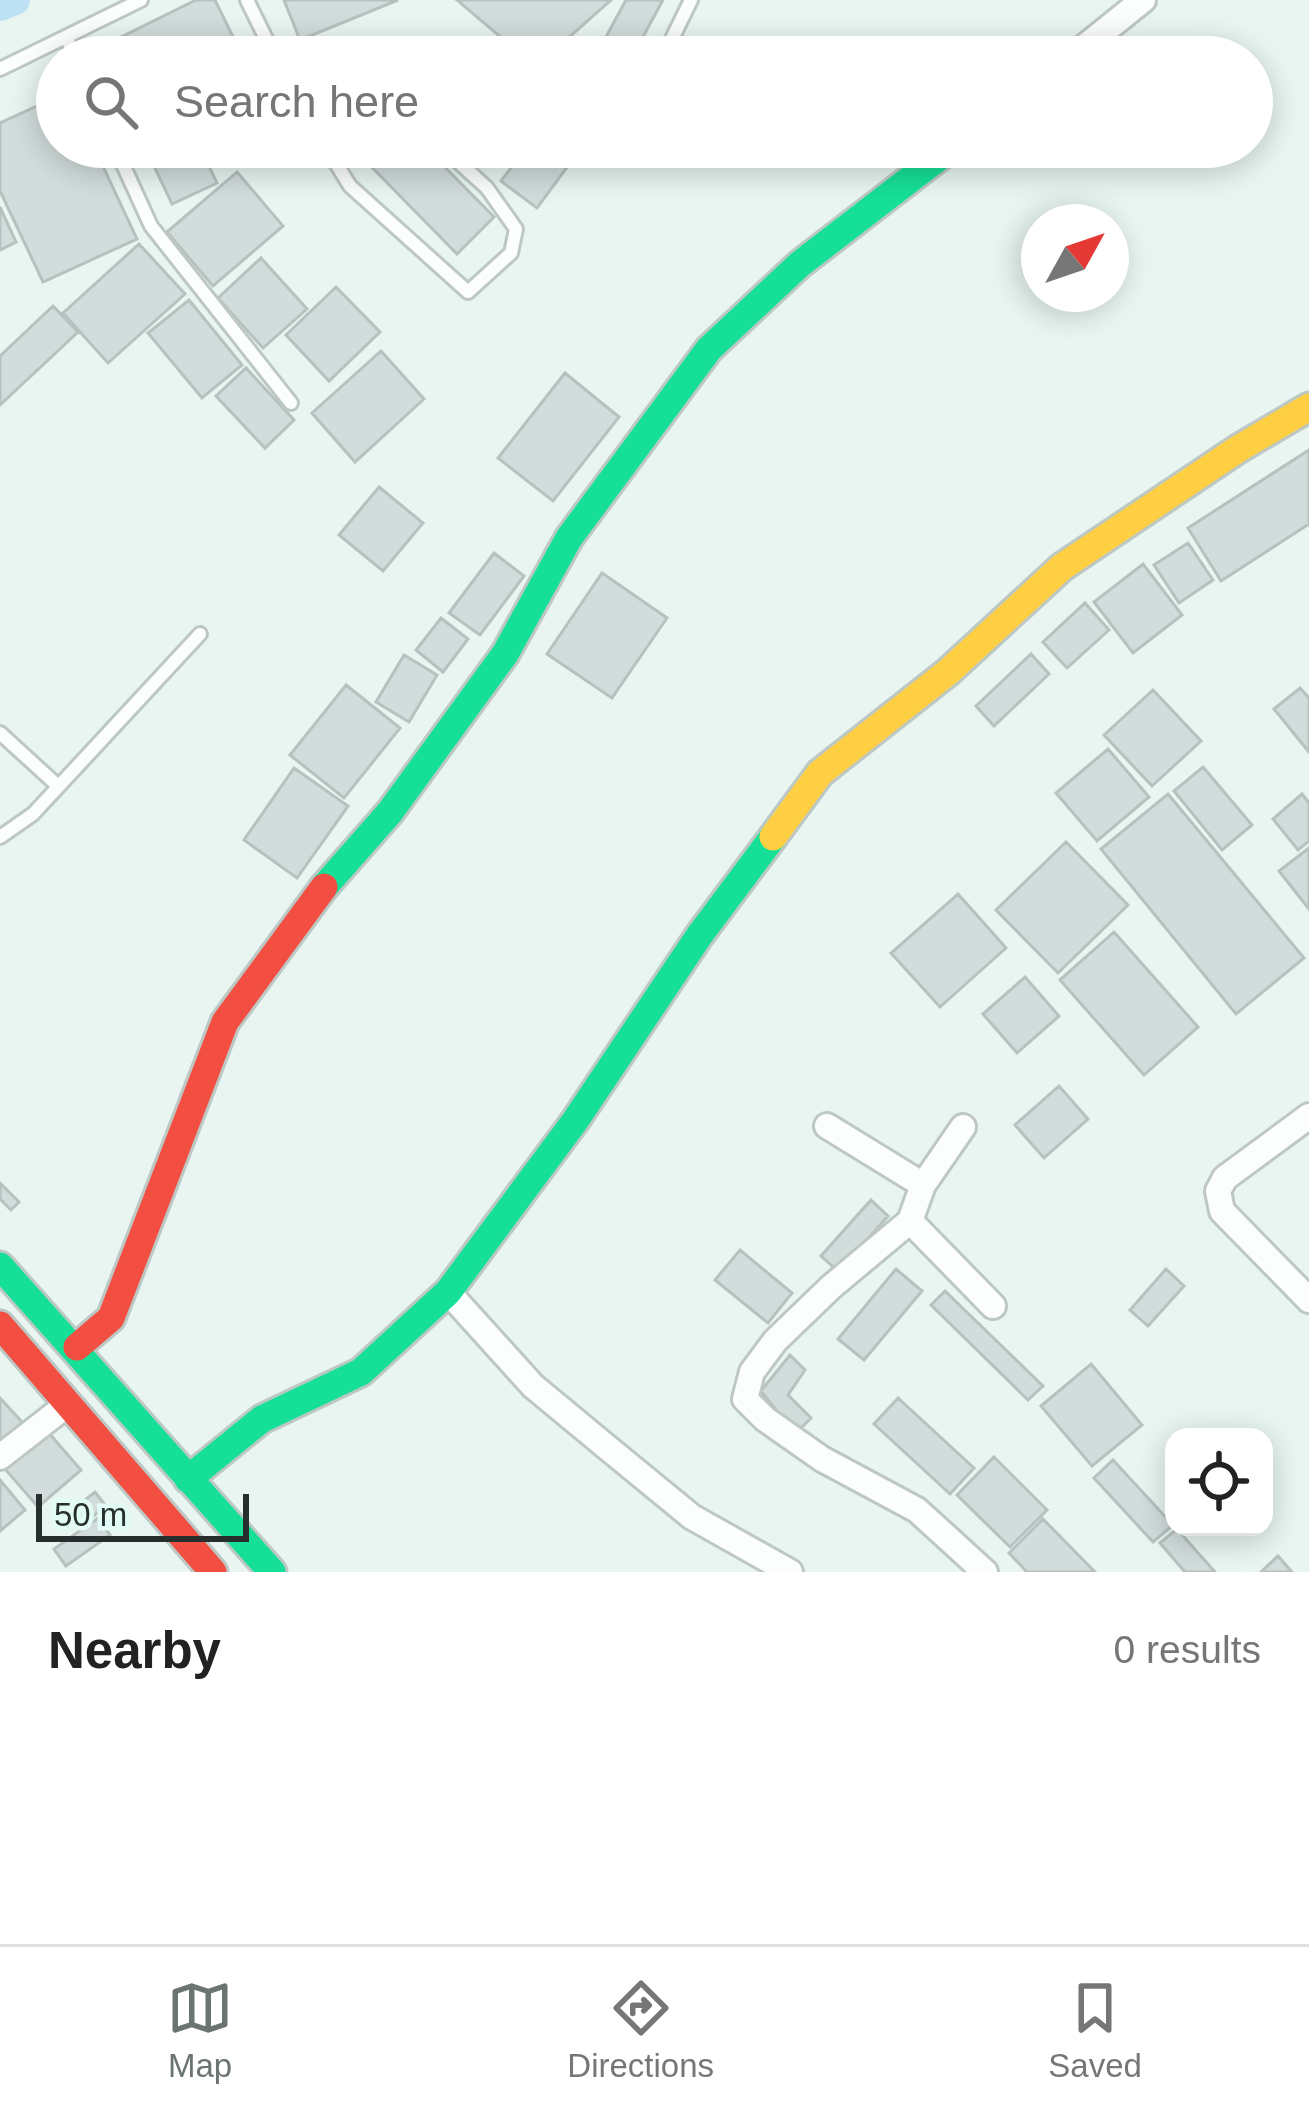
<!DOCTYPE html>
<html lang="en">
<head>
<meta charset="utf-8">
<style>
	body { margin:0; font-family:Helvetica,sans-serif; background:#f2f2f2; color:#222 }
	.controls { position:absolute; right:36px; bottom:36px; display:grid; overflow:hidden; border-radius:24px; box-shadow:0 6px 30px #0003 }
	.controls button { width:108px; height:108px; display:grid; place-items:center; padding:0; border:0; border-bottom:3px solid #e0e0e0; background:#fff; color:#222; font:60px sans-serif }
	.compass { position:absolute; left:1021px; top:204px; width:108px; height:108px; border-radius:50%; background:#fff; box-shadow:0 6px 30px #0003; rotate:50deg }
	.scale { position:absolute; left:36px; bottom:30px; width:213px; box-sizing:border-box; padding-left:12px; border:6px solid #262f2d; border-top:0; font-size:33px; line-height:42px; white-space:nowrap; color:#262f2d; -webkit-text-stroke:9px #e2fbf4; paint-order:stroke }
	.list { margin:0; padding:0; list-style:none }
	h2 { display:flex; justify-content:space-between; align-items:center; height:156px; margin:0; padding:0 48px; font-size:51px }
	h2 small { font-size:39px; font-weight:400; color:#767676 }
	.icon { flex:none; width:66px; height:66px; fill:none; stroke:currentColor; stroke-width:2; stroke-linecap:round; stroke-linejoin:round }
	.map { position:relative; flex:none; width:1309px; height:1572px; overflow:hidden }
	.search { position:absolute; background:#fff; box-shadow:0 6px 30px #0003; left:36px; right:36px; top:36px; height:132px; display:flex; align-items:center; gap:30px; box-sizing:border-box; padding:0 42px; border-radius:66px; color:#767676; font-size:45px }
	.sheet { height:372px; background:#fff }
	nav { display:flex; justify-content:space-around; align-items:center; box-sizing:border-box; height:168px; border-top:3px solid #e0e0e0; background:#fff; font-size:33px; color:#767676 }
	nav a { display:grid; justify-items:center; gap:6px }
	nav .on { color:#6a7472 }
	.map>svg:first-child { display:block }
</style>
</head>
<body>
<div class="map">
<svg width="1309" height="1572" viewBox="0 0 1309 1572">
	<rect width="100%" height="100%" fill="#e8f5f1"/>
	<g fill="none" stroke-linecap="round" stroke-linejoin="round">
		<path stroke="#bee1f6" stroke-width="30" d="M0,6l15,-6"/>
	</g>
	<path fill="#d1dcdb" stroke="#b6c1c0" stroke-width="3" d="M196,0h19l25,51 -13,6h-126l-4,-8z
		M284,0h114l-98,40z
		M457,0h154l-64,57h-23z
		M626,0h37l-31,57h-37z
		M57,97v50h37l43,92 -94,43 -43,-91v-68z
		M145,147h55l17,36 -45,21z
		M352,147h73l69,70 -37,37z
		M527,147h55l-45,61 -36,-27z
		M237,172l46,54 -70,60 -46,-54z
		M0,207l16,35 -16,8z
		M139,244l46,50 -77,69 -45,-50z
		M261,258l46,51 -44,39 -45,-50z
		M336,287l44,45 -51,49 -43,-46z
		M189,300l53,65 -40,33 -54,-65z
		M53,306l25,26 -78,73v-49z
		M381,351l43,48 -69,63 -43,-49z
		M246,368l48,52 -29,28 -49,-52z
		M565,373l54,44 -66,84 -55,-43z
		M1309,450v74l-88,57 -33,-53z
		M379,487l44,36 -40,48 -44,-36z
		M1188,543l25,37 -34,23 -25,-38z
		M494,553l30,23 -44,59 -31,-22z
		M1143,564l39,51 -49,38 -39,-51z
		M602,573l65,45 -55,80 -65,-44z
		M1085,603l24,27 -42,38 -24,-26z
		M441,618l27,21 -25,33 -27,-22z
		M1031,654l18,20 -55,52 -18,-20z
		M404,655l33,20 -28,47 -33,-20z
		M346,685l54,43 -56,70 -54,-43z
		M1300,688l9,10v54l-35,-43z
		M1153,690l48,51 -49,45 -48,-51z
		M1108,749l41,48 -52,44 -41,-48z
		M1203,767l49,58 -30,25 -48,-59z
		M294,768l54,38 -51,72 -53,-38z
		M1168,794l136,164 -68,56 -135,-165z
		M1302,794l7,9v38l-11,9 -25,-31z
		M1066,842l62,63 -70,68 -62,-63z
		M1309,848v61l-30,-38z
		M958,894l48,54 -66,59 -49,-54z
		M1114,932l84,95 -54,48 -84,-95z
		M1025,977l34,39 -42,37 -34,-39z
		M1059,1086l29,33 -44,39 -29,-33z
		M0,1183l19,19 -8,8 -11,-11z
		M871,1200l17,16 -49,56 -18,-16z
		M740,1250l52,43 -24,30 -53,-43z
		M896,1269l26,22 -58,69 -26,-21z
		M1166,1269l18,17 -36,40 -18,-16z
		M945,1291l98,95 -15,14 -97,-95z
		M790,1355l15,15 -17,25 23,23 -16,16 -34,-43z
		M1091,1364l51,61 -50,41 -51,-60z
		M0,1398l23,25 -21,18 -2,-2z
		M898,1398l76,70 -24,26 -76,-70z
		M48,1432l33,38 -43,37 -33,-38z
		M994,1457l53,53 -37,37 -53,-52z
		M1113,1460l60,65 -20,17 -59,-64z
		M0,1480l25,30 -25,21z
		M95,1492l11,14 -24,19 -11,-14z
		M98,1518l12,17 -44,31 -12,-17z
		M1043,1519l52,53h-68l-18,-19z
		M1177,1529l38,43h-30l-25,-29z
		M1278,1556l14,16h-31z"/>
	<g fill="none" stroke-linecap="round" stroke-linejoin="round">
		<g stroke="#bdc8c4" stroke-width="18">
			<path id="lane" d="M247,0l28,57
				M66,37l9,20
				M663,57l28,-57
				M0,69l141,-69
				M115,147l36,79 140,177
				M326,147l24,39 118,106 43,-39 5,-24 -29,-41 -45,-41
				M0,733l58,53
				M0,837l33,-23 167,-180"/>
		</g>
		<g stroke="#bdc8c4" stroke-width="30">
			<path id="street" d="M1072,57l71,-57
				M1309,1116l-84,62 -7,13 4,20 87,89
				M827,1126l96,59
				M963,1127l-40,58 -13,36 -79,66 -56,54 -23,31 -7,27 20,20 57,40 95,51 68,62
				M910,1221l83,85
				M448,1292l85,94 70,58 89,73 98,55
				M0,1457l68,-53"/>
		</g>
		<g stroke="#bdc8c4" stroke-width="33">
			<path id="fast" d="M324,887l66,-75 115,-158 64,-116 140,-189 91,-85 152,-117
				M0,1266l272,306
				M188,1479l74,-60 99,-47 87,-80 127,-171 124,-185 74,-99"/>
		</g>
		<g stroke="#bdc8c4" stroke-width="33">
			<path id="slow" d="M773,837l47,-64 128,-101 114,-105 176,-118 71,-42"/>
		</g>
		<g stroke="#bdc8c4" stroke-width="33">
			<path id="jam" d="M0,1325l213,247
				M77,1347l34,-29 114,-296 99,-135"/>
		</g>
		<use href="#lane" stroke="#fcfefd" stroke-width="12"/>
		<use href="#street" stroke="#fcfefd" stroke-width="24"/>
		<use href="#fast" stroke="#16e098" stroke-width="27"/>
		<use href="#slow" stroke="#ffcf43" stroke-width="27"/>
		<use href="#jam" stroke="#f24e42" stroke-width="27"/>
	</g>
</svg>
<div class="controls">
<button><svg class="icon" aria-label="locate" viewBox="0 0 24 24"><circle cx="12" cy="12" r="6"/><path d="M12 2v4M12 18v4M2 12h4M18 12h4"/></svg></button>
</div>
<svg class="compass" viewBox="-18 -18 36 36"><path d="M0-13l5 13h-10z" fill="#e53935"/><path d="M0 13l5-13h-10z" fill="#767676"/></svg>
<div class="scale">50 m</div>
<div class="search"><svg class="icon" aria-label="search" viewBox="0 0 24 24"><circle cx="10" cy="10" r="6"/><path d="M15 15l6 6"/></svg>Search here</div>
</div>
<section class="sheet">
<h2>Nearby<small>0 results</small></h2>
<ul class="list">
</ul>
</section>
<nav>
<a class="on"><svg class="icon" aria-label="map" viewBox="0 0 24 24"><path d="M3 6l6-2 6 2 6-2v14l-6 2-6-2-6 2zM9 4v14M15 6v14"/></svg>Map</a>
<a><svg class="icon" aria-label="directions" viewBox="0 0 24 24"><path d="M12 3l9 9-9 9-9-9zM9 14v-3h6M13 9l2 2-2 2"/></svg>Directions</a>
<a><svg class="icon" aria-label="saved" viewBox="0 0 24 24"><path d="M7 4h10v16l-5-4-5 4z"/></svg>Saved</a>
</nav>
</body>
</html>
